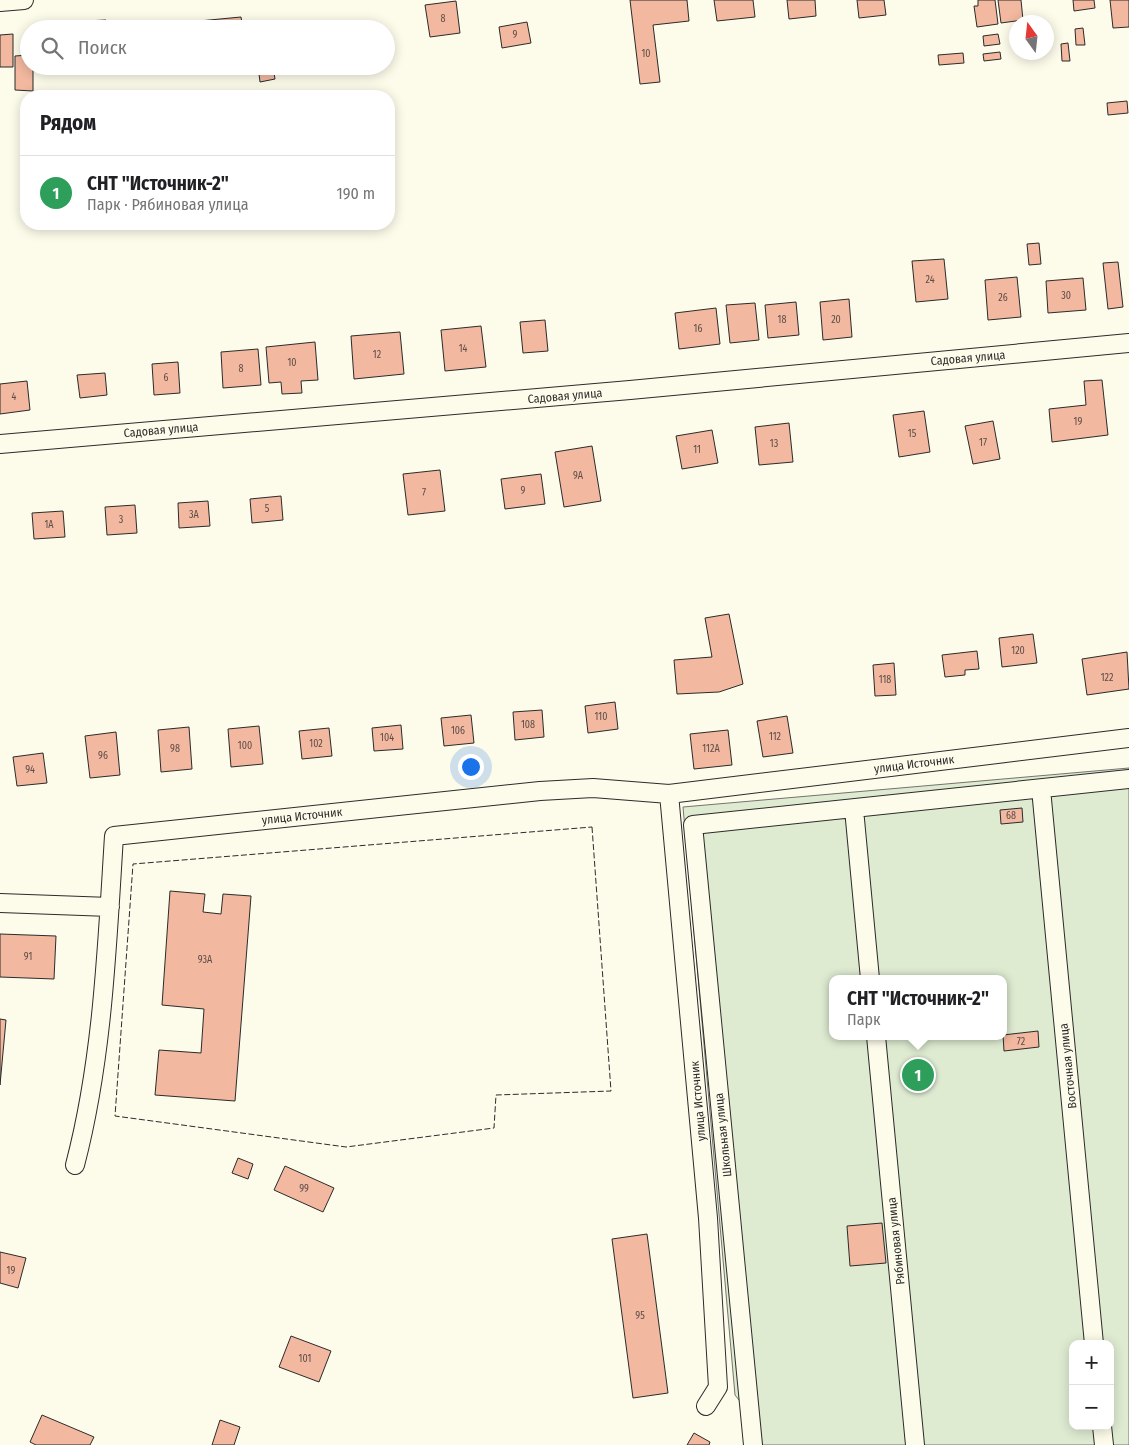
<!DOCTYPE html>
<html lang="ru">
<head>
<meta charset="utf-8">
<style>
	body { margin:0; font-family:"Fira Sans Condensed",sans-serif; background:#f2f2f2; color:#202124 }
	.controls { position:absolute; right:15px; bottom:15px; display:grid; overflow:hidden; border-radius:10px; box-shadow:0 2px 12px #0003 }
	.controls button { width:45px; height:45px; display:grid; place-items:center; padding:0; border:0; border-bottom:1px solid #e0e0e0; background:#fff; color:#202124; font:25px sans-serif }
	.compass { position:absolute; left:1009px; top:15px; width:45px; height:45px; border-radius:50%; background:#fff; box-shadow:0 2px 12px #0003; rotate:345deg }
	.you { position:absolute; left:470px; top:766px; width:18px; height:18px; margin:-12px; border:4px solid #fff; border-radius:50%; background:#1a73e8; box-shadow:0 0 0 8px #1a73e833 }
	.badge { display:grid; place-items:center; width:32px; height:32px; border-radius:50%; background:#b45309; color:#fff; font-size:16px; font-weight:700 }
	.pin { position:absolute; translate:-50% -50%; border:2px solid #fff; box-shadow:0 1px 5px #0006 }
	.popup { position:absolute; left:829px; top:975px; width:178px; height:65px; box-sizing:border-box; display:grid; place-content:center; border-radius:10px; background:#fff; filter:drop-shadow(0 1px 4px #0005); font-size:16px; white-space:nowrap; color:#757577 }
	.popup b { font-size:19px; color:#202124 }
	.popup::after { content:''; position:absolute; left:50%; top:100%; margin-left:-10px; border:10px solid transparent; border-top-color:#fff }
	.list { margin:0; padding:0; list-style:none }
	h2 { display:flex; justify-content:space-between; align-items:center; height:65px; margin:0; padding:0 20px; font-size:21px }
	h2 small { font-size:16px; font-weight:400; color:#757577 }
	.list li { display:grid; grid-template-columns:32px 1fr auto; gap:15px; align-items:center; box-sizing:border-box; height:75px; padding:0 20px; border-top:1px solid #e0e0e0 }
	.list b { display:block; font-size:19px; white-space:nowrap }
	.list p { margin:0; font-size:16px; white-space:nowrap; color:#757577 }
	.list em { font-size:16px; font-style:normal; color:#757577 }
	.icon { flex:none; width:28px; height:28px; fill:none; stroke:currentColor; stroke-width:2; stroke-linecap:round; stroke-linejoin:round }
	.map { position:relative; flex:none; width:1129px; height:1445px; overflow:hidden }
	.search { position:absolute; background:#fff; box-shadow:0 2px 12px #0003; left:20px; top:20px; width:375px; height:55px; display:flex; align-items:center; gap:12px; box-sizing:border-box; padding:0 18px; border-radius:28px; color:#757577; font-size:19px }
	.panel { position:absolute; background:#fff; box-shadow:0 2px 12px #0003; left:20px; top:90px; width:375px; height:140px; border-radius:20px }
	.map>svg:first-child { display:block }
</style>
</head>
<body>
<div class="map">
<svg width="1129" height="1445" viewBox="0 0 1129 1445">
	<rect width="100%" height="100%" fill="#fdfbea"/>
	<path fill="#deebd1" stroke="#74746e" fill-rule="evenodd" d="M1129,768v677h-372v-22l-22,-28 -52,-588zM833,979h170v57h-170zM1073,1344h37v82h-37z"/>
	<path fill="#f2b8a0" stroke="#2b2b2b" d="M630,0h57l2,21 -36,4 7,57 -20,2z
		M714,0h39l2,17 -38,4z
		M787,0h28l1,16 -27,3z
		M857,0h27l2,15 -27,3z
		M978,0h17l3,24 -21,3 -3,-21h4z
		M998,0h23l2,20 -22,3z
		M1073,0h21l1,8 -21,3z
		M1110,0h19v27l-16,1z
		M456,1l4,32 -30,4 -5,-32z
		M241,17l2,12h-44v-8z
		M106,20v9h-19l-1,-8z
		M527,22l4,21 -29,5 -3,-21z
		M73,25v4h-28z
		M1083,28l2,17h-9l-1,-16z
		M13,34v33h-13v-32z
		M998,34l2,10 -16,2 -1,-10z
		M1068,43l2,18h-8l-1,-17z
		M1000,52l1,7 -17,2 -1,-7z
		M963,53l1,10 -25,2 -1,-10z
		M29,55v11h4v25l-18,-1v-34z
		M258,66h15l2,13 -15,3z
		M1127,101l1,12 -20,2 -1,-12z
		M1039,243l2,21 -12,1 -2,-21z
		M944,259l4,40 -32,3 -4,-41z
		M1118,262l5,45 -15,2 -5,-46z
		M1017,277l4,40 -33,3 -3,-40z
		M1083,278l3,32 -38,3 -2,-32z
		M849,299l3,38 -29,3 -3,-38z
		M796,302l3,33 -31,3 -3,-33z
		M755,303l4,37 -29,3 -4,-38z
		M716,308l4,36 -41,5 -4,-36z
		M545,320l3,31 -25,2 -3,-31z
		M481,326l5,41 -41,4 -4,-41z
		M400,332l4,42 -50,5 -3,-43z
		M315,342l3,38 -17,1 1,12 -20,1 -1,-12 -12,1 -3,-36z
		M258,349l3,36 -38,3 -2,-36z
		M178,362l2,31 -26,2 -2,-31z
		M105,373l2,22 -27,3 -3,-23z
		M1102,380l6,55 -56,7 -3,-33 37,-4 -2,-24z
		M27,381l3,29 -30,4v-30z
		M924,411l6,41 -31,5 -6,-42z
		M993,421l7,38 -27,5 -8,-38z
		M789,423l4,39 -34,3 -4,-38z
		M712,430l6,33 -36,6 -6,-33z
		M592,446l9,55 -37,6 -9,-55z
		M440,470l5,41 -37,4 -5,-41z
		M541,474l4,30 -40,5 -4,-30z
		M281,496l2,24 -31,3 -2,-24z
		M208,501l2,25 -31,2 -1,-25z
		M135,505l2,28 -30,2 -2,-28z
		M63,511l2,26 -31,2 -2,-26z
		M729,614l14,70 -24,8 -42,2 -3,-34 38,-3 -7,-39z
		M1033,634l4,29 -35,4 -3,-29z
		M977,651l2,18 -14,1v5l-20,2 -3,-22z
		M1127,652l2,37 -42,6 -5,-36z
		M894,663l2,32 -21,1 -2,-31z
		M615,702l3,27 -30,4 -3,-27z
		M542,710l2,27 -29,3 -2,-28z
		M471,715l3,28 -30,3 -3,-28z
		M787,716l6,37 -30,4 -6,-36z
		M401,725l2,24 -29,2 -2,-23z
		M259,726l4,38 -32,3 -3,-38z
		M189,727l3,42 -31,3 -3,-42z
		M329,728l3,28 -30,3 -3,-28z
		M728,730l4,35 -38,4 -4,-35z
		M116,732l4,43 -30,3 -5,-42z
		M43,753l4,30 -30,3 -4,-29z
		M1022,808l1,14 -22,2 -1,-14z
		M170,891l35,3 -2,18 18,2 2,-20 28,2 -16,205 -80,-6 4,-45 42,3 3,-44 -42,-4z
		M0,934l56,2 -2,43 -54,-2z
		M0,1019l6,1 -6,65z
		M1038,1031l1,16 -35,4 -1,-16z
		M238,1158l15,6 -5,15 -16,-6z
		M285,1166l49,22 -11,24 -49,-22z
		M882,1223l4,40 -36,3 -3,-40z
		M647,1234l21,159 -35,5 -21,-159z
		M0,1252l26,6 -8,30 -18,-5z
		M291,1336l40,15 -12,31 -40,-15z
		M42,1415l52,22 -4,8h-54l-6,-3z
		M220,1420l20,7 -6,18h-22z
		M694,1433l16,9 -1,3h-22z"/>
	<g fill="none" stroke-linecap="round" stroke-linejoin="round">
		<g stroke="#2b2b2b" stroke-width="20">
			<path id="minor" d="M0,2l24,-2
				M0,444l630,-54 499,-47
				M1041,789l53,555
				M669,794l39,424 10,169 -12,19
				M854,809l16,170
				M0,903l110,4
				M876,1036l39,409
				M75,1165c28,-107 32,-219 39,-329l426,-45 53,-3 76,6 460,-56
				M1102,1426l2,19
				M753,1445l-60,-620 436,-46"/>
		</g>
		<use href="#minor" stroke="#fdfbea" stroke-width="18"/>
		<path stroke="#2b2b2b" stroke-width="1" stroke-dasharray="6 2.5" stroke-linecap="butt" d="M592,827l19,264 -115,4 -2,33 -148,19 -231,-31 18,-252z"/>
	</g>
	<g text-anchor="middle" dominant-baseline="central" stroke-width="4" stroke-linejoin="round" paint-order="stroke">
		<g font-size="10" fill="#5d4e48">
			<text x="443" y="19">8</text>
			<text x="515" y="35">9</text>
			<text x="646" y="54">10</text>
			<text x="930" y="280">24</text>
			<text x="1066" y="296">30</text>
			<text x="1003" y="298">26</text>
			<text x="782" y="320">18</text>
			<text x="836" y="320">20</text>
			<text x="698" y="329">16</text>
			<text x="463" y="349">14</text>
			<text x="377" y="355">12</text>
			<text x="292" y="363">10</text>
			<text x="241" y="369">8</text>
			<text x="166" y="378">6</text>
			<text x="14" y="397">4</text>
			<text x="1078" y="422">19</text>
			<text x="912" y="434">15</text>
			<text x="983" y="443">17</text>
			<text x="774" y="444">13</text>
			<text x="697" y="450">11</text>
			<text x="578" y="476">9А</text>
			<text x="523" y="491">9</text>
			<text x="424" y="493">7</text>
			<text x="267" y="509">5</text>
			<text x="194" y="515">3А</text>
			<text x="121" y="520">3</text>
			<text x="49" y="525">1А</text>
			<text x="1018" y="651">120</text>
			<text x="1107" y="678">122</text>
			<text x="885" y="680">118</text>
			<text x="601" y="717">110</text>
			<text x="528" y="725">108</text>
			<text x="458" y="731">106</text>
			<text x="775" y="737">112</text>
			<text x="387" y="738">104</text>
			<text x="316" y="744">102</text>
			<text x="245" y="746">100</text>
			<text x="175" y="749">98</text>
			<text x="711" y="749">112А</text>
			<text x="103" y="756">96</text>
			<text x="30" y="770">94</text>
			<text x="1011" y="816">68</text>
			<text x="28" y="957">91</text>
			<text x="205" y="960">93А</text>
			<text x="1021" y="1042">72</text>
			<text x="304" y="1189">99</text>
			<text x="11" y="1271">19</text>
			<text x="640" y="1316">95</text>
			<text x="305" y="1359">101</text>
		</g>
		<g font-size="12" fill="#2b2b2b" stroke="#fdfbea">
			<text transform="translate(968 358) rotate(-5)">Садовая улица</text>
			<text transform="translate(565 396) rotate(-5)">Садовая улица</text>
			<text transform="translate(161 430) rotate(-5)">Садовая улица</text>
			<text transform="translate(914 764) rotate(-7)">улица Источник</text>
			<text transform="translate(302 816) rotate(-6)">улица Источник</text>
			<text transform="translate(1068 1066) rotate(-96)">Восточная улица</text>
			<text transform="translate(698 1101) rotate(-95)">улица Источник</text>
			<text transform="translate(723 1135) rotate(-96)">Школьная улица</text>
			<text transform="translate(896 1241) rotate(-96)">Рябиновая улица</text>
		</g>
	</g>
</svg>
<div class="controls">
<button>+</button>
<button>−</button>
</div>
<svg class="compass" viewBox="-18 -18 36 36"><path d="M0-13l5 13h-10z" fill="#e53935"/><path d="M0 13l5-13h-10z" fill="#757577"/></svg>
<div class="you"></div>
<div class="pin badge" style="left:918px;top:1075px;background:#2e9e5b">1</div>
<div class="popup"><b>СНТ &quot;Источник-2&quot;</b>Парк</div>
<div class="search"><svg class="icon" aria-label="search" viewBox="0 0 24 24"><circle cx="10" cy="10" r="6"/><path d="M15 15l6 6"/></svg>Поиск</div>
<section class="panel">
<h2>Рядом<small></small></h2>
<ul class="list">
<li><span class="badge" style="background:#2e9e5b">1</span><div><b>СНТ &quot;Источник-2&quot;</b><p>Парк · Рябиновая улица</p></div><em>190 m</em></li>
</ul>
</section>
</div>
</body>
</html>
